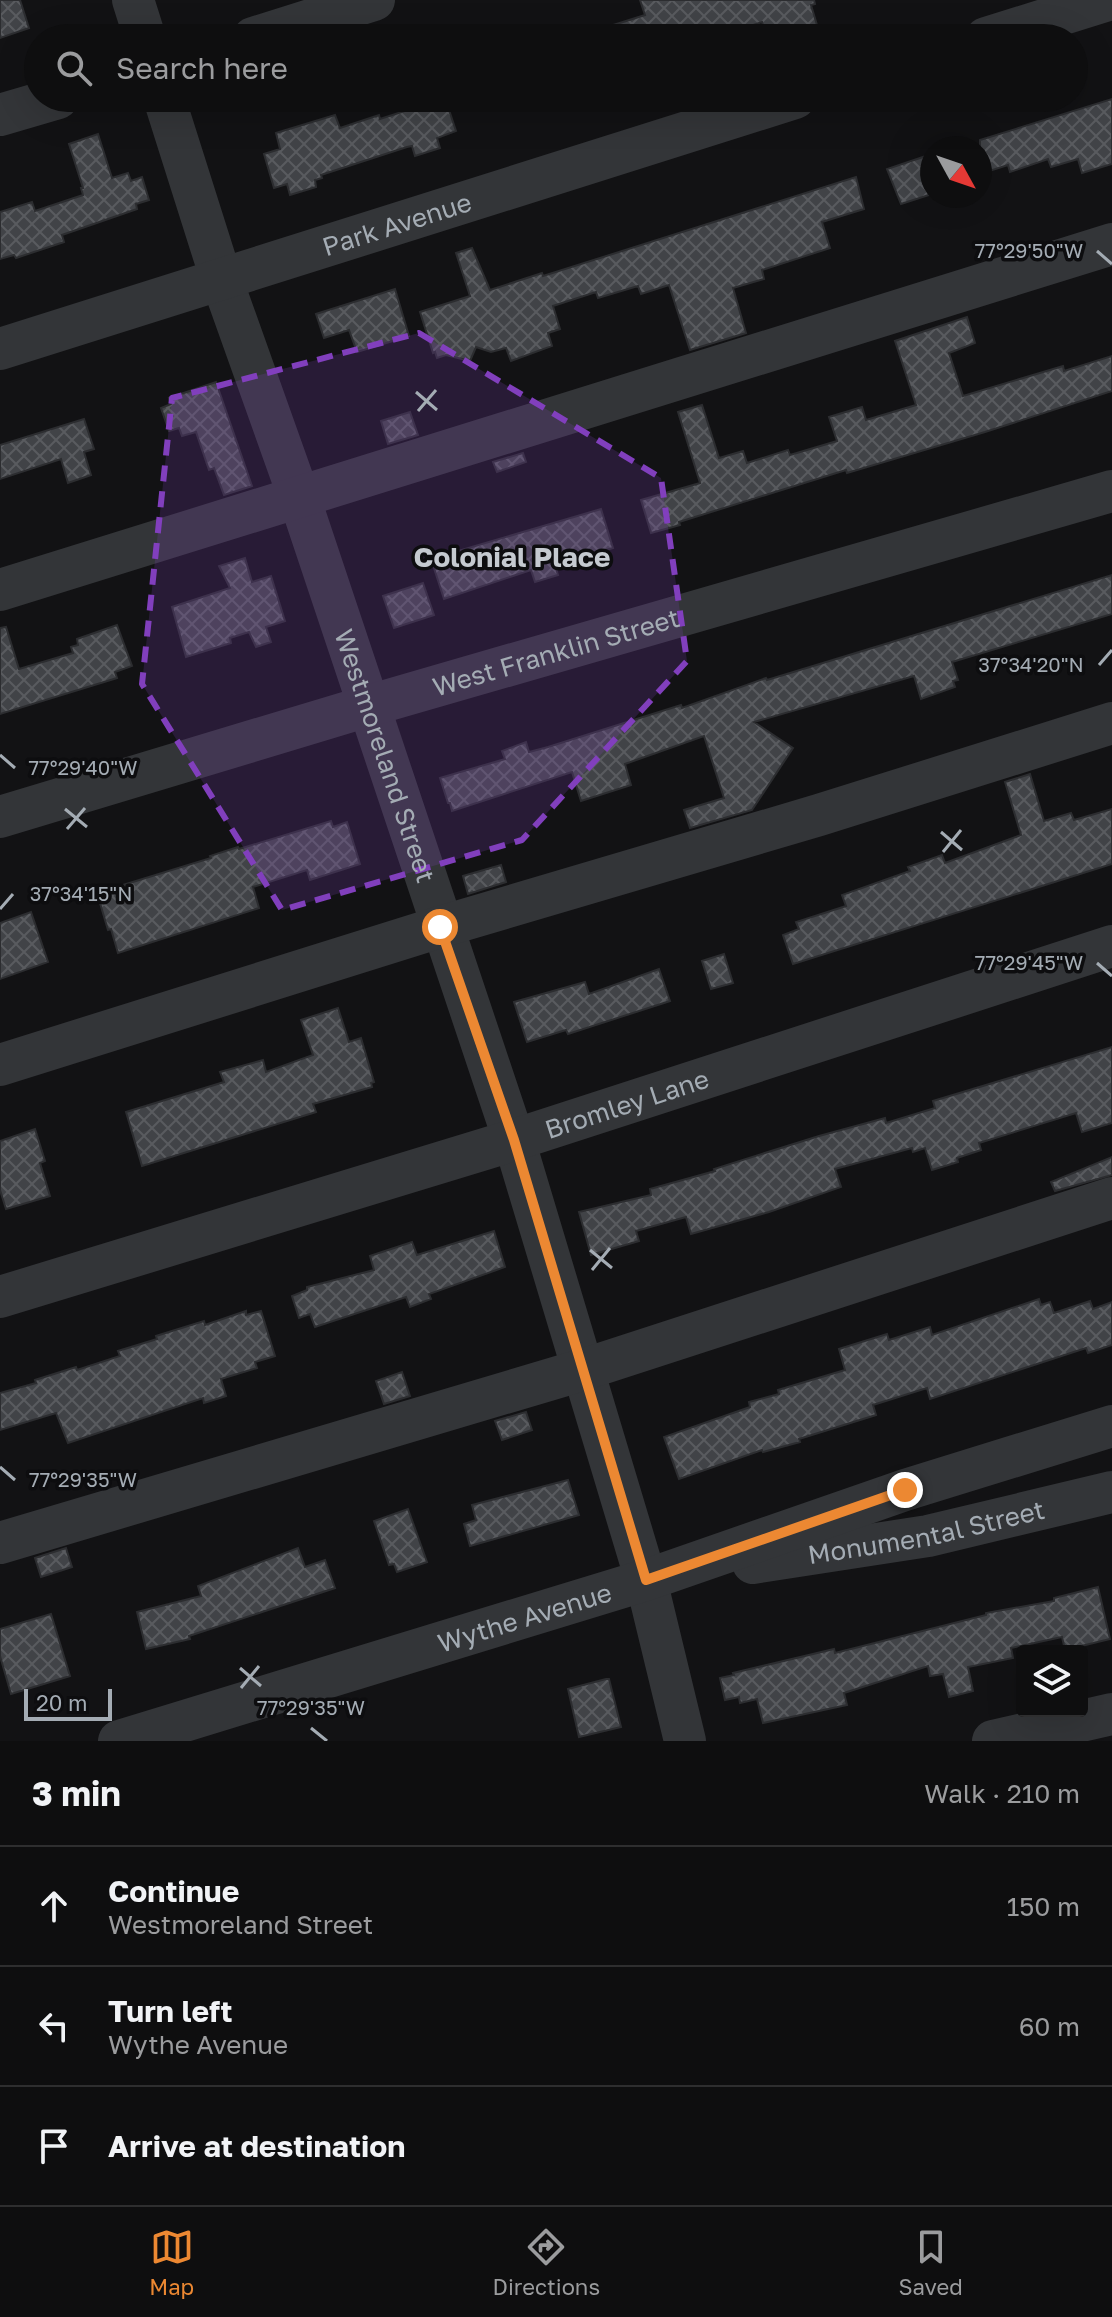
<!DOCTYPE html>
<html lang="en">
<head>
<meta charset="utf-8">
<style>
	body { margin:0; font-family:"Golos Text",sans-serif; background:#171718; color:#f1f3f6 }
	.controls { position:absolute; right:24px; bottom:24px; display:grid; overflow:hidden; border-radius:8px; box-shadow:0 8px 32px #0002 }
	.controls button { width:72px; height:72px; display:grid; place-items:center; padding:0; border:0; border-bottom:2px solid #2e2e2f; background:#0e0e0f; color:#f1f3f6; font:40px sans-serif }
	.compass { position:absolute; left:920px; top:136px; width:72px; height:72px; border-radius:50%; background:#0e0e0f; box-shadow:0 8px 32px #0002; rotate:130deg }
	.scale { position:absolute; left:24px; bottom:20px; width:88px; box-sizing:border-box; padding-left:8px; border:4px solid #a4acb4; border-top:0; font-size:22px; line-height:28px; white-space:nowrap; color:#a4acb4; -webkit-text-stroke:6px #0d0d0f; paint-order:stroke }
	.stop { position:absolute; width:24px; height:24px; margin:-18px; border:6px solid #ec8832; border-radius:50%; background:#fff }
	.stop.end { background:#ec8832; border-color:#fff; box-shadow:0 2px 8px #0008 }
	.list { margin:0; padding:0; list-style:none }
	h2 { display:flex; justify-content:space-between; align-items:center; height:104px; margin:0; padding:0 32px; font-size:34px }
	h2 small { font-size:26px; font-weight:400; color:#9b9c9e }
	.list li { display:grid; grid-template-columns:52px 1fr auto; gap:24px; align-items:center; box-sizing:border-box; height:120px; padding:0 32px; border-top:2px solid #2e2e2f }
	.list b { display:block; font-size:30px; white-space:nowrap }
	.list p { margin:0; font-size:26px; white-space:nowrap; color:#9b9c9e }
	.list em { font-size:26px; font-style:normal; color:#9b9c9e }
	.icon { flex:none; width:44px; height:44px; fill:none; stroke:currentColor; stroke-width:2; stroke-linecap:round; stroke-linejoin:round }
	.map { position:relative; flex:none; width:1112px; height:1741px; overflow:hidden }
	.search { position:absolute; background:#0e0e0f; box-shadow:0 8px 32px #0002; left:24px; right:24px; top:24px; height:88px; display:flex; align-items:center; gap:20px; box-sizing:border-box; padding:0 28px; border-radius:44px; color:#9b9c9e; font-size:30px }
	.sheet { height:464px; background:#0e0e0f }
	nav { display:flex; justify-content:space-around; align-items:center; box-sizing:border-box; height:112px; border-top:2px solid #2e2e2f; background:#0e0e0f; font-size:22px; color:#9b9c9e }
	nav a { display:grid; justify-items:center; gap:4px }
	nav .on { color:#ec8832 }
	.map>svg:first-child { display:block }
</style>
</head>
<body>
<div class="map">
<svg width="1112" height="1741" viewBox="0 0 1112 1741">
	<defs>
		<pattern id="building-cross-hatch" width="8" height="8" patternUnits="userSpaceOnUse" patternTransform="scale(2)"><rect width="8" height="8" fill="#414347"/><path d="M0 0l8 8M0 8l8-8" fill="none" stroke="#595b5f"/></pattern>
	</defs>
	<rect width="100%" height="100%" fill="#121214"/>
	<path fill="url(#building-cross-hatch)" stroke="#2c2d30" stroke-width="2" d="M0,0h20l9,28 -29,10z
		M640,0h174l1,4 -4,1 6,20 -41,13h-9l-5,-16 -47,16h-126l-1,-5 57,-18z
		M445,98l11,33 -19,7 3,10 -25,8 -3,-10 -5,1 -86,28 1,3 -7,2 1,7 -26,8 -3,-11 -13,4 -10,-34 16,-5 -4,-16 59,-18 5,13 39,-13 1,4z
		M1112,99v65l-30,9 -4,-14 -27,8 -3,-8 -38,13 -2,-7 -28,9v-34z
		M98,134l14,44 16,-5 3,8 11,-4 7,23 -13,4 1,5 -75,26 2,7 -48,16 -2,-3 -14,4v-47l32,-10 3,9 48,-16 -2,-7h2l-14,-44z
		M932,154v40l-31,10 -14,-35z
		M856,177l8,32 -42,13 8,26 -68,22 2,9 -31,9 13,45 -56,17 -21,-65 -28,9 -3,-8 -40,12 -2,-6 -43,14 7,23 -12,4 4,13 -41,15 -5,-13 -15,4 -15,-5 -6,14 -24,-6 -9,3 -2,-6 -2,1 -13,-41 50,-16 -14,-43 16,-5 18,42 52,-17 1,3z
		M395,289l14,47 -52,16 -8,-22 -25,8 -8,-24z
		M967,317l8,26 -26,10 14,43 100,-30 1,5 48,-15v35l-127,41 -138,41 -1,-3 -167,52 1,3 -29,8 -10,-33 59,-17 -22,-71 24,-7 17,53 24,-7 4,12 41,-13 2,5 47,-14 -8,-24 33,-10 4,13 50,-15 -21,-64z
		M216,382l36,104 -28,9 -10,-27 -5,2 -13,-38 -14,4 -3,-8 -10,3 -8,-23 10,-4 -2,-6z
		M410,412l8,23 -30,9 -7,-23z
		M84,419l10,30 -10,3 7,23 -23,8 -7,-24 -61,20v-34z
		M523,453l3,9 -29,10 -4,-10z
		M601,509l12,39 -58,17 3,10 -23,7 -4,-12 -87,29 -13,-40z
		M245,558l7,24 19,-6 14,45 -19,6 5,15 -15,5 -7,-15 -19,6 1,5 -45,14 -14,-50 58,-19 -11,-22z
		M1112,575v39l-160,48 6,18 -5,1 2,6 -34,12 -7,-23 -160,46 39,26 -41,62 -62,18 -6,-18 40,-12 -20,-62 -79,28 6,21 -50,16 -9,-29 -120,39 -2,-8h-2l-8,-25 65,-19 -3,-8 24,-9 3,10 19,-5 133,-42 1,3 84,-30 1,2z
		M423,583l11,32 -40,13 -11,-32z
		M117,625l15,41 -17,6 2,6 -117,36v-86l6,-1 13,42 54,-16 -2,-6 7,-2 -1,-6z
		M1030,774l14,47 27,-8 3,7 38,-11v55l-319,100 -10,-29 16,-6 -3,-7 50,-16 -4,-11 68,-24 -2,-4 34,-12 3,8 76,-28 -16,-53z
		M331,821l2,6 14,-5 13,42 -50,16 -3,-10 -54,17 6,21 -141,45 -7,-24 -3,1 -11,-37 114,-35 -1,-2 28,-9 1,2z
		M501,865l5,17 -38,12 -5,-18z
		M31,912l17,50 -48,17v-56z
		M724,954l9,29 -22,6 -9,-28z
		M659,969l11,32 -102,33 -2,-4 -39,12 -13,-40 71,-20 4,12z
		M338,1008l11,34 12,-4 13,44 -3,1 1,4 -59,17 3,8 -174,54 -16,-54 98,-30 -4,-10 43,-12 3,12 47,-17 -12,-35z
		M1112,1047v76l-30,9 -6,-19 -97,30 2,7 -24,8 1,4 -26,8 -7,-22 -12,4 -1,-4 -77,21 6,18 -72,25 -78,22 -5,-17 -50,14 3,10 -48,14 -12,-43 72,-17 -1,-6 65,-18 -1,-2 105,-33 66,-18 1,5 49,-15 -2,-7z
		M35,1129l10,32 -5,2 10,33 -44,13 -6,-19v-49z
		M1112,1157v18l-57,16 -4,-9z
		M494,1231l11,36 -76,27 2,5 -21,8 -4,-10 -91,30 -5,-13 -11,4 -7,-22 15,-6v-3l67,-17 -4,-14 42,-14 5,13z
		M1039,1299l2,6 9,-3 4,11 36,-12 3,8 19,-7v43l-24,8 -2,-5 -156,51 -3,-11 -54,17 3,10 -77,24 1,3 -37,10 -1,-2 -83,29 -15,-42 86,-30 -1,-5 30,-8 -1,-4 67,-20 -6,-21 48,-15 2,6 41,-13 2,8z
		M246,1311v4l15,-4 14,45 -20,6 2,6 -36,11 5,17 -22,7 -1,-5 -135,45 -12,-30 -56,17v-37l36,-10 -1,-3 41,-13 1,3 43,-14 -2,-5 39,-12 -1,-3 48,-15 1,4z
		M402,1372l8,24 -26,8 -8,-23z
		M526,1412l6,18 -30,10 -7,-19z
		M568,1480l11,35 -109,31 -6,-22 12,-4 -4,-15z
		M408,1509l19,53 -30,10 -3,-8 -5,1 -15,-44z
		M66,1548l6,19 -31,10 -6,-19z
		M298,1548l7,19 20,-7 10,28 -146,48 1,3 -44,10 -9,-37 64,-16 -3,-10z
		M1098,1587l12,52 -45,11 -3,-13 -51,11 2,10 -45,9 5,24 -24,6 -6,-23 -13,2 -2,-10 -84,27 3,12 -84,18 -6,-24 -17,4 -1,-6 -14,3 -5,-22 14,-3 -1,-2 101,-24 1,4 151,-38v-2l68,-12v-3z
		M51,1614l19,62 -59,18 -11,-38v-27z
		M606,1679h3l12,48 -42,10 -11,-48z"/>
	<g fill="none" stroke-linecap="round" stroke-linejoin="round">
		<g stroke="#333538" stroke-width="42">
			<path d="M133,0l12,38"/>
			<path d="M253,38l121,-38"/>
			<path d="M986,38l122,-38"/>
			<path id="s1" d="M164,98l57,180 78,219 215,643 132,440 39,161"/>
			<path d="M0,115l58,-17"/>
			<path id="s2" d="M0,349l795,-251"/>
			<path d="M0,590l1112,-346"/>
			<path id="s3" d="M0,817l368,-111 744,-215"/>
			<path d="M0,1065l440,-138 379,-112 293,-92"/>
			<path id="s4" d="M0,1297l514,-157 598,-194"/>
			<path d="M0,1543l582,-173 530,-172"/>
			<path id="s5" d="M753,1563l175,-27 184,-44"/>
			<path id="s6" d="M119,1741l527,-161 259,-90 207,-64"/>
			<path d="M993,1741l119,-27"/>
		</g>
	</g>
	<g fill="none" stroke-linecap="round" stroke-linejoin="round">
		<path stroke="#ec8832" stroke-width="10" d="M440,927l74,213 132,440 259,-90"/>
	</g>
	<path fill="#813fbd" fill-opacity="0.2" stroke="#813fbd" stroke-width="6" stroke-dasharray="16 10" stroke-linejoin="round" d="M419,333l242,145 26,183 -165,179 -240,70 -140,-226 30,-286z"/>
	<path fill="none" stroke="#a4acb4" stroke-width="3" d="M1097,251l15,13M416,392l21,18M418,411l18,-21M1099,665l13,-15M0,755l15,13M65,809l22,18M67,829l18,-21M941,832l21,18M943,852l18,-22M0,909l13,-15M1097,963l15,13M590,1250l22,18M592,1270l18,-22M0,1467l15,13M240,1668l21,18M241,1688l18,-22M311,1728l16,13"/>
	<g text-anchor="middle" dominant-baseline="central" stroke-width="7" stroke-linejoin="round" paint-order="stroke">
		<g font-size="26" fill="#a4acb4" stroke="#0d0d0f">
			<text stroke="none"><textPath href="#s2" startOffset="416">Park Avenue</textPath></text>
			<text stroke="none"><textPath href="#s3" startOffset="580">West Franklin Street</textPath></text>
			<text stroke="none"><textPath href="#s1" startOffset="694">Westmoreland Street</textPath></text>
			<text stroke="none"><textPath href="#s4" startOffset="656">Bromley Lane</textPath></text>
			<text stroke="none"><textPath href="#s5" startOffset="176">Monumental Street</textPath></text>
			<text stroke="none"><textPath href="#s6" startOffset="424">Wythe Avenue</textPath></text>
		</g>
		<g font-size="28" font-weight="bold" fill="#c5cad0" stroke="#0d0d0f">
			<text x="512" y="556">Colonial Place</text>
		</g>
	</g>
	<g font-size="20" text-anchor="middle" fill="#a4acb4" stroke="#0d0d0f" stroke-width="7" stroke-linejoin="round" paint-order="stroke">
		<text x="1029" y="258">77°29'50"W</text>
		<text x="1031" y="672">37°34'20"N</text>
		<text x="83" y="775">77°29'40"W</text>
		<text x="81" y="901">37°34'15"N</text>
		<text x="1029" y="970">77°29'45"W</text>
		<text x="83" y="1487">77°29'35"W</text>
		<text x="311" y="1715">77°29'35"W</text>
	</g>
</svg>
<div class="controls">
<button><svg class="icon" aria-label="layers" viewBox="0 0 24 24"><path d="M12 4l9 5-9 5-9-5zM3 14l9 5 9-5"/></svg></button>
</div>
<svg class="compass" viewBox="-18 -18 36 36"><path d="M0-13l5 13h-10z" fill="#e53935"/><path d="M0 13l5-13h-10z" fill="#9b9c9e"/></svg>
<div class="scale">20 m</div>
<div class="stop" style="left:440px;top:927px"></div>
<div class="stop end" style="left:905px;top:1490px"></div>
<div class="search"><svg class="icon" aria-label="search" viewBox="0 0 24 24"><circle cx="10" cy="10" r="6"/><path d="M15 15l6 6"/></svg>Search here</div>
</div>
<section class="sheet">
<h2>3 min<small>Walk · 210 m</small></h2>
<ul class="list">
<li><svg class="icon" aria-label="ahead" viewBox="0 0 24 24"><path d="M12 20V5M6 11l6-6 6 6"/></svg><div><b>Continue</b><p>Westmoreland Street</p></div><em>150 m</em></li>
<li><svg class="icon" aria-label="left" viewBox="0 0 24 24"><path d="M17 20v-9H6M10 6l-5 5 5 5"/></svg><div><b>Turn left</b><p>Wythe Avenue</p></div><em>60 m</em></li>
<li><svg class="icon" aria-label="arrive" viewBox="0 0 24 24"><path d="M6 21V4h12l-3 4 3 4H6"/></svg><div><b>Arrive at destination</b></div></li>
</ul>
</section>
<nav>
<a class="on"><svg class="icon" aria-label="map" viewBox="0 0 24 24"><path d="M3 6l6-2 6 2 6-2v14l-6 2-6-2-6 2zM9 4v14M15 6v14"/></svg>Map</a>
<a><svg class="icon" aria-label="directions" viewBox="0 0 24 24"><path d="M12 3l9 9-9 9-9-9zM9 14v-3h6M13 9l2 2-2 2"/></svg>Directions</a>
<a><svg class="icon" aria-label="saved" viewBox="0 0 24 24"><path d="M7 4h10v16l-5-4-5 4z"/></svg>Saved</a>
</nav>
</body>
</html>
